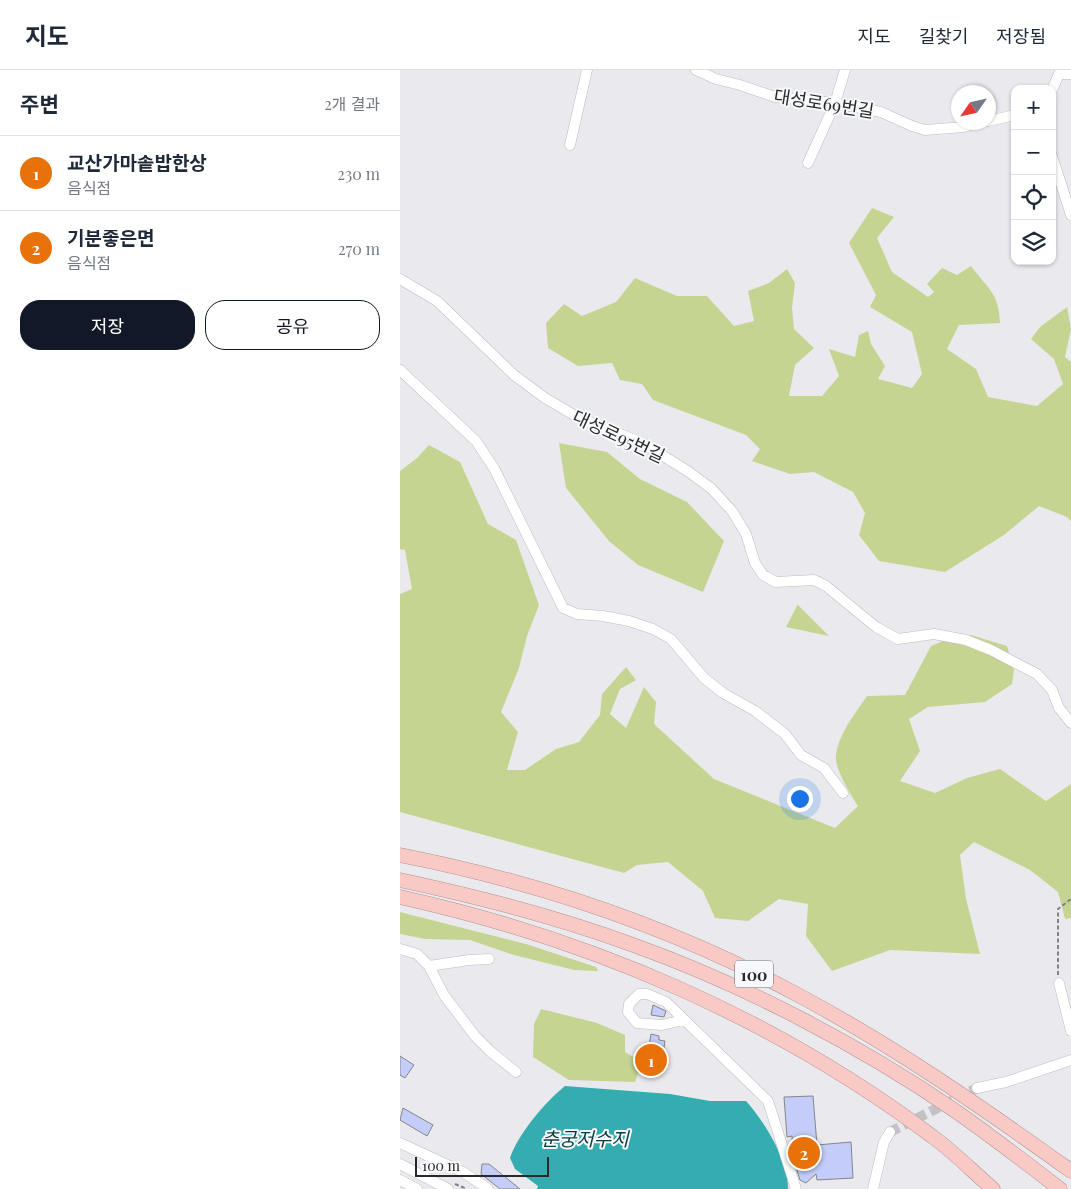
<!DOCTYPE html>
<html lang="ko">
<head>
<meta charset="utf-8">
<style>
	body { margin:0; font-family:"Playfair Display","Noto Sans KR",serif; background:#f2f2f3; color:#1f2937 }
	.controls { position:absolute; right:15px; top:15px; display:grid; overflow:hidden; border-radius:10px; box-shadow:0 1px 4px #0004 }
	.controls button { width:45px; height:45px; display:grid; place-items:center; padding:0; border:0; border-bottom:1px solid #e0e1e3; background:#fff; color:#1f2937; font:25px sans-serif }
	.compass { position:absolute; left:551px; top:15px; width:45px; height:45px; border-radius:50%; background:#fff; box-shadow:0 1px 4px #0004; rotate:236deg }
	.scale { position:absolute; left:15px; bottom:12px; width:134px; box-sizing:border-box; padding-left:5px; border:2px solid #272829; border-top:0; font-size:14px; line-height:18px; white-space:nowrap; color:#272829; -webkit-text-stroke:4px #f7f8fb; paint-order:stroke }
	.you { position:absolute; left:399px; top:728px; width:18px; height:18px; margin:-12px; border:4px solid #fff; border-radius:50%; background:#1a73e8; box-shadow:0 0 0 8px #1a73e833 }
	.badge { display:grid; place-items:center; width:32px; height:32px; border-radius:50%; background:#111827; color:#fff; font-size:16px; font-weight:700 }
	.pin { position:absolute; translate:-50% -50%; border:2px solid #fff; box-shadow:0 1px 5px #0006 }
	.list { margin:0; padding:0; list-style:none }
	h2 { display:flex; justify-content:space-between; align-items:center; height:65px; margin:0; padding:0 20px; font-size:21px }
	h2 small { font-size:16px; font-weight:400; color:#747a83 }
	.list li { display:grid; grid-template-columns:32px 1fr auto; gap:15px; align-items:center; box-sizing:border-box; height:75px; padding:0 20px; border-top:1px solid #e0e1e3 }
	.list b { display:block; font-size:19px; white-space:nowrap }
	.list p { margin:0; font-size:16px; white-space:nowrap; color:#747a83 }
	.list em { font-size:16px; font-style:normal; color:#747a83 }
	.actions { display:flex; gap:10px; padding:15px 20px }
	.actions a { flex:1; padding:11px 0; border:1px solid #111827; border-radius:20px; text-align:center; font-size:18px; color:#111827 }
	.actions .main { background:#111827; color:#fff }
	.icon { flex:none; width:28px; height:28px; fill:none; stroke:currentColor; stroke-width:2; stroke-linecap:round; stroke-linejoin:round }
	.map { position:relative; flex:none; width:671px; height:1119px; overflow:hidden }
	header { display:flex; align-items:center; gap:30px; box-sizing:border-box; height:70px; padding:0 25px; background:#fff; border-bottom:1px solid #e0e1e3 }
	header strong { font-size:24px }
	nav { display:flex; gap:28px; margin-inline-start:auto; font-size:18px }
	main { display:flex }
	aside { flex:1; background:#fff }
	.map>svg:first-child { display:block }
</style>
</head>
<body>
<header>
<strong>지도</strong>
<nav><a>지도</a><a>길찾기</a><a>저장됨</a></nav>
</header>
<main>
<aside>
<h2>주변<small>2개 결과</small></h2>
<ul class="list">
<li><span class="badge" style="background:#e8710a">1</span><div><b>교산가마솥밥한상</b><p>음식점</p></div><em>230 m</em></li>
<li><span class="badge" style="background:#e8710a">2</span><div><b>기분좋은면</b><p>음식점</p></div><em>270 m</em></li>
</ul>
<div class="actions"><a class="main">저장</a><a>공유</a></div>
</aside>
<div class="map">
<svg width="671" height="1119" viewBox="0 0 671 1119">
	<rect width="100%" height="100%" fill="#eaeaee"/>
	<path fill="#c6d492" d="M472,138l22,9 -17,21 15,34 36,25 6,-5 -7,-8 15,-16 15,7 14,-9c17,23 28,27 29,57l-41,2 -12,24 29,20 12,28 49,9 26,-22 -9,-25 -23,-20 9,-12 27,-20 4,22 -6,28 6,5v159l-4,-4 -28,-11 -35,29 -59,37 -66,-11 -20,-26 6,-22 -12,-21 -39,-20 -24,2 -38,-13 8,-12 -14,-14 -93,-35 -11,-16 -22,-4 -8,-17 -34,3 -30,-18 -2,-25 18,-19 18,12 34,-14 19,-24 42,18h30l27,30 20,-5 -6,-30 21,-8 18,-14 8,14 -3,25 2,21 20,19 -19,17 -6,31h33l17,-20 -10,-27 26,8 4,-22 9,-4 3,13 14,22 -7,13 34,9 10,-14 -10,-42 -42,-25 6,-12 -27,-52z
		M159,373l48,9 33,27 47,23 37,39 -21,51 -65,-27 -29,-24 -43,-53z
		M29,375l31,17 28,62 28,16 23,65 -12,31 -8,32 -18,44 17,20 -11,38h18l31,-21 23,-7 21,-27 2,-21 24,-27 10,13 -16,9 -10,25 16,14 18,-41 12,15 -2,22 60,55 121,49 23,-22c-7,-11 -24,-38 -22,-51 3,-22 19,-41 31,-59l38,-1 26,-49 24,-10 16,-1 36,11 7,24 -2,14 -27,18 -57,5 -19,12 11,32 -20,30 35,12 32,-15 33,-9 46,32 25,-17v134l-6,1 -7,-27 -28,-22 -56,-28 -14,13 6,44 14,55 -90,-4 -58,21 -26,-35 2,-32 -29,-5 -31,22 -33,-3 -12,-27 -35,-29 -31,3 -13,8 -224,-61v-218l12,-5 -7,-39 -5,-1v-78l17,-13z
		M398,534v1l31,31 -43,-9z
		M0,842l126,32 70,23 2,4 -24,-1 -60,-15 -44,-15 -45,-1 -25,-5z
		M141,939l56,14 28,12v17l17,10 -7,20 -66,-2 -36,-23 1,-33z"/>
	<path fill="#35acb0" d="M165,1016l105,8 40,7h36c18,20 43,60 42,88h-251l1,-3 -23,-17 -5,-11c8,-24 35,-56 55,-72z"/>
	<path fill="#c4cdf9" stroke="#858589" d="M253,935l13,6 -2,6 -13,-2z
		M251,964l8,2v4l6,1 -4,26 -15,-3z
		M0,986l14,9 -9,13 -5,-3z
		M413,1026l4,49 34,-3 2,36 -36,2 -1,-6 -10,9 -6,-3 -4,-13 8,-6 -11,-5 -1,-20 -5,1 -3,-40z
		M3,1038l30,17 -6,11 -27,-16z
		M82,1094h7l31,25h-20l-19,-15z"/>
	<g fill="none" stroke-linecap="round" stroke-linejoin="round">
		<path stroke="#c3c3c7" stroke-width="10" stroke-dasharray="10 5" stroke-linecap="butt" d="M490,1062l87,-44"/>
		<g stroke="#bcbcc0" stroke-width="11">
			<path id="minor" d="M296,0l20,9 24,6 35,12 60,6 46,9 31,14 13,4 39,-3 18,-5
				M652,20l7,-16h12
				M588,51l27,-6
				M170,75l17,-75
				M652,86l19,59
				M408,93l27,-60 10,-33
				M0,209l37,22 77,74 31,23 34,20 64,25 46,29 23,17 20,22 14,23 9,29 8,12 13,7 38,-2 12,6 50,41 22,12 36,-5 32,6 25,10 46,24 15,16 7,18 12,15
				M0,300l76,71 19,29 68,138 14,6 26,2 26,5 24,8 18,10 33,39 19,15 32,18 30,23 16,21 23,13 19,25
				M0,879l17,5 12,12 15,29 31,41 16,16 25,20
				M29,896l40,-6 20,-1
				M659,913l12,48
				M283,950l-21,5 -25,-2 -9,-11 1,-8 10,-10h8l19,8 102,99 28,88
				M577,1018l29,-6 65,-22
				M0,1073l63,29 25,17
				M0,1094l48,25
				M0,1110l17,9
				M473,1119l11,-47 6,-10"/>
		</g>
		<g stroke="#b0918f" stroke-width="15">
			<path id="highway" d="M0,785c138,27 274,73 398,140 96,51 185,113 273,176
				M0,810c80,17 160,38 236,66 108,39 223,99 318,164 36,25 71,52 106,79
				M0,827c191,42 376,122 533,240 21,15 40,35 60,52"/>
		</g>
		<path stroke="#828385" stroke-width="2" stroke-dasharray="4 2.5" stroke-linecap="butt" d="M658,905v-66l13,-10
			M55,1114l12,5"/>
		<use href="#minor" stroke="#fff" stroke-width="10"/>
		<use href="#highway" stroke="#f9c9c6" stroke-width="14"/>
	</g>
	<g text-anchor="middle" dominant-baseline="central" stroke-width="4" stroke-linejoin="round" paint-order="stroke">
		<rect fill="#f7f8fb" stroke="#656668" stroke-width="1" x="335" y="890.5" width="38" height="27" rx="4"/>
		<g font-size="16" font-weight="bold" fill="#272829">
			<text x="354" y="904">100</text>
		</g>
		<g font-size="18" fill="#272829" stroke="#f7f8fb">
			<text transform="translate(424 33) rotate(9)">대성로69번길</text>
			<text transform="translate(219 366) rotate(25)">대성로95번길</text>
		</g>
		<g font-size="19" font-style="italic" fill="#063d3f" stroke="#f7f8fb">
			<text x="185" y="1068">춘궁저수지</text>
		</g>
	</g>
</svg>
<div class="controls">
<button>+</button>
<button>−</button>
<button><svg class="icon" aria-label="locate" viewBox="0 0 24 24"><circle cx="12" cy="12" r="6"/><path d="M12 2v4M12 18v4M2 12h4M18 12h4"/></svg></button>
<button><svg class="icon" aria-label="layers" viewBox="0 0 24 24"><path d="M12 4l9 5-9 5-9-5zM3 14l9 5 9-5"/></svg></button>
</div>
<svg class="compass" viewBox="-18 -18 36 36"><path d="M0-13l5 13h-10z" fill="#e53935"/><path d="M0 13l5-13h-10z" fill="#747a83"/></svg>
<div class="scale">100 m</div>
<div class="you"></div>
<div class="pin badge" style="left:251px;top:990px;background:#e8710a">1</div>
<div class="pin badge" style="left:404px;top:1083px;background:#e8710a">2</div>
</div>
</main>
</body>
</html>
